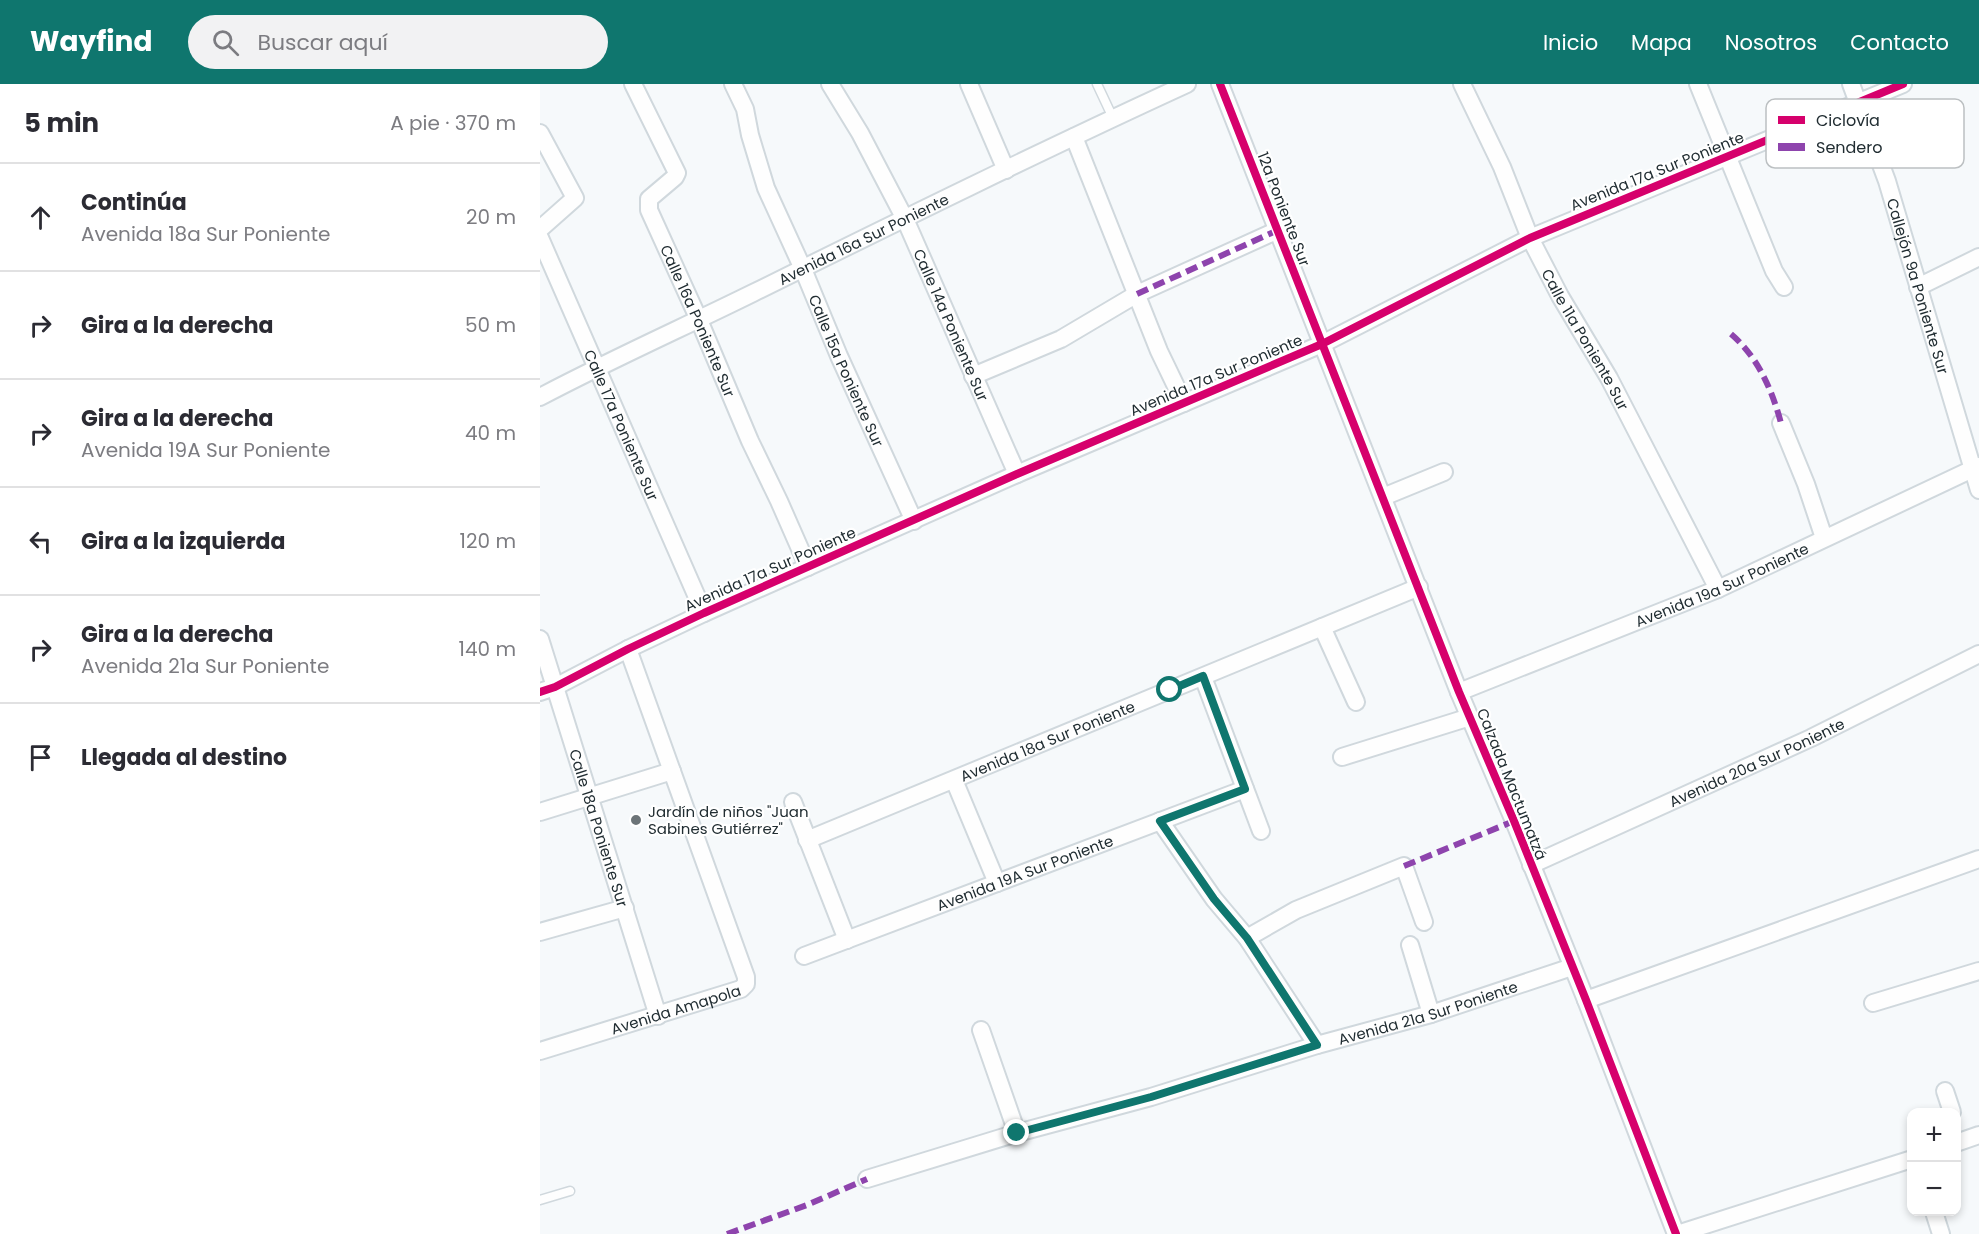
<!DOCTYPE html>
<html lang="es">
<head>
<meta charset="utf-8">
<style>
	body { margin:0; font-family:Poppins,sans-serif; background:#f2f2f3; color:#2b2b33 }
	.controls { position:absolute; right:18px; bottom:18px; display:grid; overflow:hidden; border-radius:12px; box-shadow:0 3px 9px #0003 }
	.controls button { width:54px; height:54px; display:grid; place-items:center; padding:0; border:0; border-bottom:2px solid #e1e1e2; background:#fff; color:#2b2b33; font:30px sans-serif }
	.stop { position:absolute; width:18px; height:18px; margin:-14px; border:4px solid #0f766e; border-radius:50%; background:#fff }
	.stop.end { background:#0f766e; border-color:#fff; box-shadow:0 2px 6px #0008 }
	.list { margin:0; padding:0; list-style:none }
	h2 { display:flex; justify-content:space-between; align-items:center; height:78px; margin:0; padding:0 24px; font-size:26px }
	h2 small { font-size:20px; font-weight:400; color:#7c7c81 }
	.list li { display:grid; grid-template-columns:39px 1fr auto; gap:18px; align-items:center; box-sizing:border-box; height:108px; padding:0 24px; border-top:2px solid #e1e1e2 }
	.list b { display:block; font-size:22px; white-space:nowrap }
	.list p { margin:0; font-size:20px; white-space:nowrap; color:#7c7c81 }
	.list em { font-size:20px; font-style:normal; color:#7c7c81 }
	.icon { flex:none; width:33px; height:33px; fill:none; stroke:currentColor; stroke-width:2; stroke-linecap:round; stroke-linejoin:round }
	.map { position:relative; flex:none; width:1439px; height:1150px; overflow:hidden }
	header { display:flex; align-items:center; gap:36px; box-sizing:border-box; height:84px; padding:0 30px; background:#0f766e; color:#fff }
	header strong { font-size:28px }
	nav { display:flex; gap:33px; margin-inline-start:auto; font-size:21px }
	.search { width:420px; height:54px; background:#f2f2f3; display:flex; align-items:center; gap:15px; box-sizing:border-box; padding:0 21px; border-radius:33px; color:#7c7c81; font-size:22px }
	main { display:flex }
	aside { flex:1; background:#fff }
	.map>svg:first-child { display:block }
</style>
</head>
<body>
<header>
<strong>Wayfind</strong>
<div class="search"><svg class="icon" aria-label="search" viewBox="0 0 24 24"><circle cx="10" cy="10" r="6"/><path d="M15 15l6 6"/></svg>Buscar aquí</div>
<nav><a>Inicio</a><a>Mapa</a><a>Nosotros</a><a>Contacto</a></nav>
</header>
<main>
<aside>
<h2>5 min<small>A pie · 370 m</small></h2>
<ul class="list">
<li><svg class="icon" aria-label="ahead" viewBox="0 0 24 24"><path d="M12 20V5M6 11l6-6 6 6"/></svg><div><b>Continúa</b><p>Avenida 18a Sur Poniente</p></div><em>20 m</em></li>
<li><svg class="icon" aria-label="right" viewBox="0 0 24 24"><path d="M7 20v-9h11M14 6l5 5-5 5"/></svg><div><b>Gira a la derecha</b></div><em>50 m</em></li>
<li><svg class="icon" aria-label="right" viewBox="0 0 24 24"><path d="M7 20v-9h11M14 6l5 5-5 5"/></svg><div><b>Gira a la derecha</b><p>Avenida 19A Sur Poniente</p></div><em>40 m</em></li>
<li><svg class="icon" aria-label="left" viewBox="0 0 24 24"><path d="M17 20v-9H6M10 6l-5 5 5 5"/></svg><div><b>Gira a la izquierda</b></div><em>120 m</em></li>
<li><svg class="icon" aria-label="right" viewBox="0 0 24 24"><path d="M7 20v-9h11M14 6l5 5-5 5"/></svg><div><b>Gira a la derecha</b><p>Avenida 21a Sur Poniente</p></div><em>140 m</em></li>
<li><svg class="icon" aria-label="arrive" viewBox="0 0 24 24"><path d="M6 21V4h12l-3 4 3 4H6"/></svg><div><b>Llegada al destino</b></div></li>
</ul>
</aside>
<div class="map">
<svg width="1439" height="1150" viewBox="0 0 1439 1150">
	<rect width="100%" height="100%" fill="#f6f9fb"/>
	<g fill="none" stroke-linecap="round" stroke-linejoin="round">
		<g stroke="#d0d8dd" stroke-width="11">
			<path id="lane" d="M557,0l16,34
				M0,1116l30,-9"/>
		</g>
		<g stroke="#d0d8dd" stroke-width="20">
			<g id="street">
				<path id="s1" d="M93,0l44,89 -2,4 -26,22v11l50,110 51,121 29,60 29,66"/>
				<path id="s2" d="M193,0l12,25 5,26 16,53 37,81 36,87 75,165"/>
				<path id="s3" d="M290,0l30,49 45,86 112,255"/>
				<path d="M429,0l37,86"/>
				<path d="M680,0l239,608 55,129 72,179 90,234"/>
				<path id="s4" d="M922,0l40,83 28,71 30,58 49,82 109,211"/>
				<path d="M1158,0l76,187 10,16"/>
				<path id="s5" d="M1311,0l36,97 92,309"/>
				<path d="M0,49l35,65 -35,31"/>
				<path d="M534,53l85,214 25,52"/>
				<path id="s6" d="M0,154l164,375"/>
				<path d="M1378,203l61,-30"/>
				<path d="M433,292l88,-37 76,-45 141,-64"/>
				<path id="s7" d="M0,313c70,-37 142,-69 213,-104 144,-71 288,-142 434,-209"/>
				<path d="M1241,339l25,61 18,54"/>
				<path d="M843,413l61,-25"/>
				<path d="M782,543l34,75"/>
				<path id="s8" d="M0,555l118,377"/>
				<path d="M663,593l58,154"/>
				<path d="M0,608l15,-5 73,-38 76,-36 313,-139 305,-130 208,-106 373,-154"/>
				<path id="s9" d="M919,608l259,-103 261,-123"/>
				<path d="M802,673l128,-40"/>
				<path d="M414,696l43,103"/>
				<path d="M253,718l54,138"/>
				<path d="M0,728l132,-41"/>
				<path d="M620,737l54,78 33,39 70,107"/>
				<path id="s10" d="M267,756l612,-253"/>
				<path id="s11" d="M991,781l280,-127 168,-84"/>
				<path d="M0,848l85,-24"/>
				<path d="M707,854l49,-28 108,-44 20,56"/>
				<path d="M870,861l21,69"/>
				<path id="s12" d="M264,872l441,-167"/>
				<path d="M1046,916l393,-141"/>
				<path d="M1333,919l106,-32"/>
				<path d="M441,946l36,103"/>
				<path id="s13" d="M0,967l201,-62 5,-5v-7l-118,-328"/>
				<path d="M1405,1007l7,21"/>
				<path d="M1416,1059l23,-8"/>
				<path id="s14" d="M327,1095l150,-46 134,-36 166,-52 114,-31 141,-47"/>
				<path d="M1394,1128l7,22"/>
				<path d="M1137,1150l235,-75"/>
			</g>
		</g>
		<use href="#lane" stroke="#fefefe" stroke-width="8"/>
		<use href="#street" stroke="#fefefe" stroke-width="16"/>
		<path stroke="#8e44ad" stroke-width="6" stroke-dasharray="12 6" stroke-linecap="butt" d="M597,210l141,-64
			M1191,250c27,23 41,56 50,89
			M864,782l110,-45
			M187,1150l80,-29 60,-26"/>
		<g stroke="#fff" stroke-width="11">
			<path id="cycleway" d="M680,0l239,608 55,129 72,179 90,234
				M0,608l15,-5 73,-38 76,-36 313,-139 305,-130 208,-106 373,-154"/>
		</g>
		<use href="#cycleway" stroke="#d6006c" stroke-width="8"/>
	</g>
	<g fill="none" stroke-linecap="round" stroke-linejoin="round">
		<path stroke="#0f766e" stroke-width="8" d="M477,1049l134,-36 166,-52 -70,-107 -33,-39 -54,-78 85,-32 -42,-113 -33,14"/>
	</g>
	<circle fill="#6c7478" stroke="#fff" stroke-width="2" cx="96" cy="736" r="6"/>
	<g text-anchor="middle" dominant-baseline="central" stroke-width="4.5" stroke-linejoin="round" paint-order="stroke">
		<g font-size="15" fill="#212d32" stroke="#fff">
			<text transform="translate(1117 87) rotate(-22)">Avenida 17a Sur Poniente</text>
			<text transform="translate(744 125) rotate(69)">12a Poniente Sur</text>
			<text stroke="none"><textPath href="#s7" startOffset="360">Avenida 16a Sur Poniente</textPath></text>
			<text stroke="none"><textPath href="#s5" startOffset="213">Callejón 9a Poniente Sur</textPath></text>
			<text stroke="none"><textPath href="#s1" startOffset="270">Calle 16a Poniente Sur</textPath></text>
			<text stroke="none"><textPath href="#s3" startOffset="270">Calle 14a Poniente Sur</textPath></text>
			<text stroke="none"><textPath href="#s4" startOffset="284">Calle 11a Poniente Sur</textPath></text>
			<text stroke="none"><textPath href="#s2" startOffset="309">Calle 15a Poniente Sur</textPath></text>
			<text transform="translate(676 291) rotate(-23)">Avenida 17a Sur Poniente</text>
			<text stroke="none"><textPath href="#s6" startOffset="204">Calle 17a Poniente Sur</textPath></text>
			<text transform="translate(230 485) rotate(-24)">Avenida 17a Sur Poniente</text>
			<text stroke="none"><textPath href="#s9" startOffset="284">Avenida 19a Sur Poniente</textPath></text>
			<text stroke="none"><textPath href="#s10" startOffset="260">Avenida 18a Sur Poniente</textPath></text>
			<text stroke="none"><textPath href="#s11" startOffset="248">Avenida 20a Sur Poniente</textPath></text>
			<text transform="translate(972 700) rotate(68)">Calzada Mactumatzá</text>
			<text stroke="none"><textPath href="#s8" startOffset="198">Calle 18a Poniente Sur</textPath></text>
			<text stroke="none"><textPath href="#s12" startOffset="236">Avenida 19A Sur Poniente</textPath></text>
			<text stroke="none"><textPath href="#s13" startOffset="142">Avenida Amapola</textPath></text>
			<text stroke="none"><textPath href="#s14" startOffset="585">Avenida 21a Sur Poniente</textPath></text>
		</g>
		<g font-size="15" fill="#212d32" stroke="#fff" text-anchor="start">
			<text x="108" y="727">Jardín de niños "Juan<tspan x="108" dy="17">Sabines Gutiérrez"</tspan></text>
		</g>
	</g>
	<rect x="1226" y="15" width="198" height="69" rx="9" fill="#fff" stroke="#bcc0c2" stroke-width="1.5"/>
	<rect x="1238" y="32" width="27" height="8" fill="#d6006c"/>
	<rect x="1238" y="59" width="27" height="8" fill="#8e44ad"/>
	<g font-size="16" fill="#212d32">
		<text x="1276" y="42">Ciclovía</text>
		<text x="1276" y="69">Sendero</text>
	</g>
</svg>
<div class="controls">
<button>+</button>
<button>−</button>
</div>
<div class="stop" style="left:630px;top:606px"></div>
<div class="stop end" style="left:477px;top:1049px"></div>
</div>
</main>
</body>
</html>
